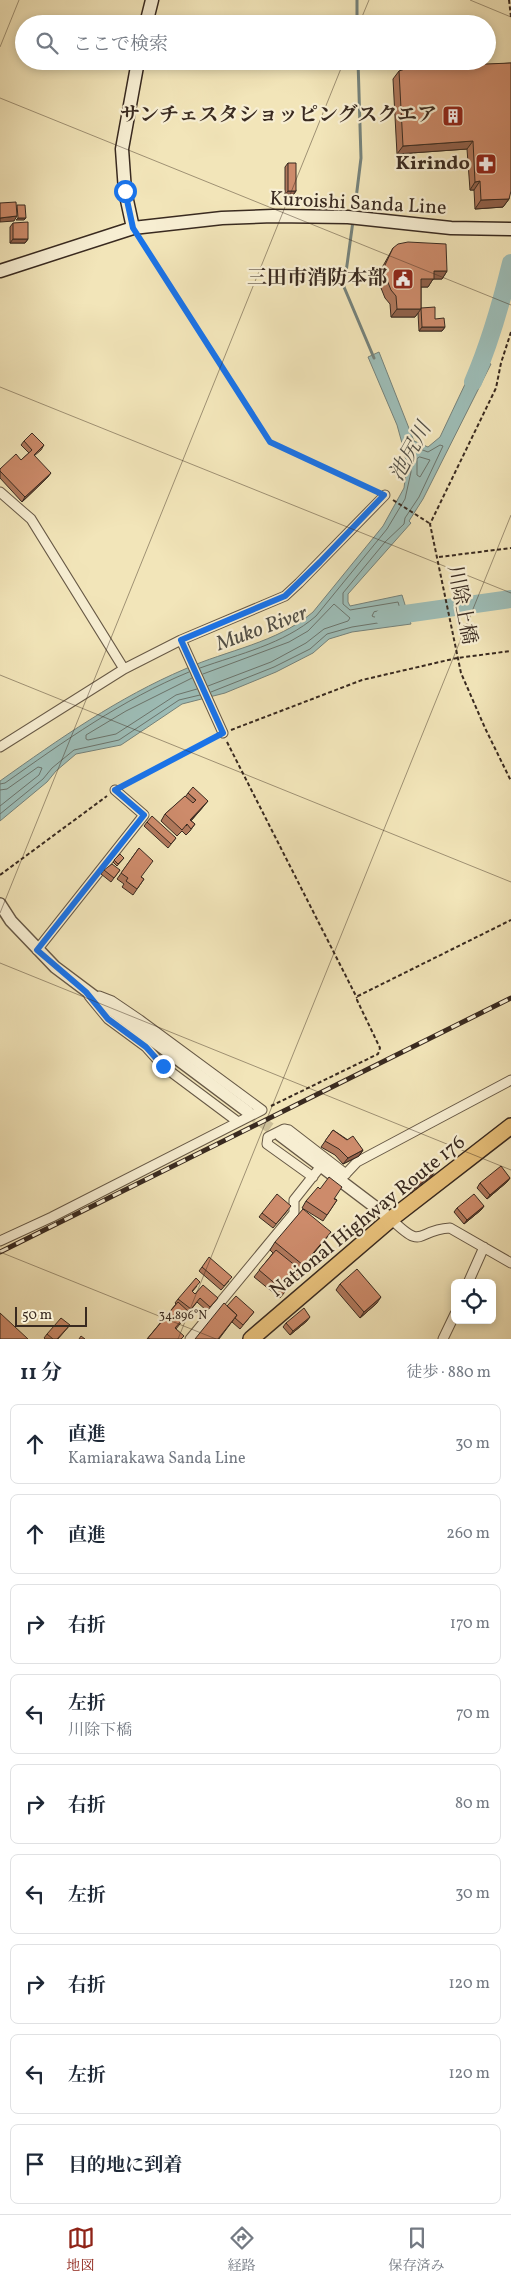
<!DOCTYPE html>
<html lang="ja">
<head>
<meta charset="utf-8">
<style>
	body { margin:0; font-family:Vollkorn,"Noto Serif JP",serif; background:#f6f6f7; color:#1f2937 }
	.controls { position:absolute; right:15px; bottom:15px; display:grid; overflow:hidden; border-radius:8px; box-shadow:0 2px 8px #0003 }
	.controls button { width:45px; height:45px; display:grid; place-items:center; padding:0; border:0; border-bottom:1px solid #e0e1e3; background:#fff; color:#1f2937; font:25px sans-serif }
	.scale { position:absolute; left:15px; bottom:12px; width:72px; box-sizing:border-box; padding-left:5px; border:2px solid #392a20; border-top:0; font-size:14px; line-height:18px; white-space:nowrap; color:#392a20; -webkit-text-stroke:4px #f7eed2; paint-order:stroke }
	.stop { position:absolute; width:15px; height:15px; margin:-11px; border:4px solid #1a73e8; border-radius:50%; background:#fff }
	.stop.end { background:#1a73e8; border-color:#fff; box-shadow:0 1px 5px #0008 }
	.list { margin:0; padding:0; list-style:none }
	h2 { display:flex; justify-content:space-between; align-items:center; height:65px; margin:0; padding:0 20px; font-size:21px }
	h2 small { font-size:16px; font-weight:400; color:#747a83 }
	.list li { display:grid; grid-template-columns:32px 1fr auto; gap:15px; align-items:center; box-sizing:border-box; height:80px; margin:0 10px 10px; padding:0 10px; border:1px solid #e0e1e3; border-radius:8px }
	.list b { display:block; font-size:19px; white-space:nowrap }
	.list p { margin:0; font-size:16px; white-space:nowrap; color:#747a83 }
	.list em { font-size:16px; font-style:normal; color:#747a83 }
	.icon { flex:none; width:28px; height:28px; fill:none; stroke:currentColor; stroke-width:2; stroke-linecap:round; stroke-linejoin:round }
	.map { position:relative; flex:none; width:511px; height:1339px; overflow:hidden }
	.search { position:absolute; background:#fff; box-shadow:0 2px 8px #0003; left:15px; right:15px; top:15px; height:55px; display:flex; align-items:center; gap:12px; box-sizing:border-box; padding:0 18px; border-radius:28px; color:#747a83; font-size:19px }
	.sheet { height:875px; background:#fff }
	nav { display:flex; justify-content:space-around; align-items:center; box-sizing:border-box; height:70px; border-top:1px solid #e0e1e3; background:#fff; font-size:14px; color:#747a83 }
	nav a { display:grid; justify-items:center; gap:2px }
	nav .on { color:#8f2418 }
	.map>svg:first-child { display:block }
</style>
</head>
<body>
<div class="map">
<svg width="511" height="1339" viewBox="0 0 511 1339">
	<rect width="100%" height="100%" fill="#f2e5b9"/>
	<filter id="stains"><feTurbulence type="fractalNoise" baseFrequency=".004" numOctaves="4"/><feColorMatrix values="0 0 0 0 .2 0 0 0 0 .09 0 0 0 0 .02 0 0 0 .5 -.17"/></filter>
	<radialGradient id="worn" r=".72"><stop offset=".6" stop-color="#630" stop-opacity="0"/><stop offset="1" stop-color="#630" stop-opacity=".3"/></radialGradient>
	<path fill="#9dbdb7" stroke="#75827b" d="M379,352l35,89 14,6 12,-10 27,-57 8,-22 16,6 -68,135 -14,22 2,2 -63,71v8l2,4 52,-11 9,29 -59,8 -23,7 -16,14 -37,19 -51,21 -43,11 -61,41 -45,9 -20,17 -9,11 -47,39v-40c59,-42 119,-84 185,-112 42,-19 92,-26 128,-57l70,-86 21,-38 2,-16 -1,-18 -8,-29 -29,-68z"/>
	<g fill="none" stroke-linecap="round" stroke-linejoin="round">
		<path stroke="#6b746c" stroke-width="1" d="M420,457l10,3 -10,17 -3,-2v-16z
			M393,609l2,3 -1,3 -20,2 -2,-1 2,-4z
			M200,668c39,-14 84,-24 116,-52l71,-87 18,-30 6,-27 -1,-25 2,-1 16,6 12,-7 3,1 -24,51 -14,21 -1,6 -19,18 -42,51v11l7,6 48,-8 5,17 -51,8 -25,7 -17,15 -36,18 -63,25
			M203,674l86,-32 19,-11 26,-27 16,14 -2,3 -24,8 -18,14 -35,19 -63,24
			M192,678l-66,33 -40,24v4l2,1 28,-6 60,-39 21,-6
			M0,784l5,-1c58,-41 118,-84 184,-111
			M0,790l7,-1 31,-22 4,1 -3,7 -39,31
			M0,814l43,-35 9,-11 22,-18 45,-10 60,-40 21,-5"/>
		<path stroke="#75827b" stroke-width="3" d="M357,0v24
			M354,215l7,-57 -3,-97
			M353,221l-9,66 30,71"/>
		<path stroke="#9dbdb7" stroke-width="18" d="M473,382c17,-39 28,-78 38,-119
			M384,617l127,-18"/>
		<path stroke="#cdc09a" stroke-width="11" stroke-dasharray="11 5.5" stroke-linecap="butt" d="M248,1112l32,23"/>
		<g stroke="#675946" stroke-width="11">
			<path id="minor" d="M0,492l31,27 93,150
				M181,640l42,93
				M0,747l124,-78 57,-29 104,-44 14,-13 86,-88
				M37,950l107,-135 -29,-25
				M89,996l19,23 38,28 17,19 75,56
				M313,1177l-46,-33 1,-7 16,-8 5,1 57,44
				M340,1180l17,-18 154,-82
				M391,1219c34,33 24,11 59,9l61,35
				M0,1241l52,-24 210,-107 -122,-90 -28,-19 -13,-5
				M468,1283l16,-36
				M190,1339l104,-126v-13l27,-34
				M443,1339l12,-25"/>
		</g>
		<g stroke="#675946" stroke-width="14">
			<path id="tertiary" d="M0,904l11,17 44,46 193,145
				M280,1135l111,84"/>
		</g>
		<g stroke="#392a20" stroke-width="15">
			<path id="secondary" d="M146,24l6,-24
				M133,228l-8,-37 -3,-42 16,-88
				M0,271l133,-43 89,-10 51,-2 75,1 103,11 60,1"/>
		</g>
		<g stroke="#392a20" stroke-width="18">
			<path id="trunk" d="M251,1339l140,-120 120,-93"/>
		</g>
		<path stroke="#392a20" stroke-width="2" stroke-dasharray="4 2.5" stroke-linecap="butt" d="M509,0l2,17
			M140,239l130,203 106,49
			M511,332l-10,31 -5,25 -66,136 31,149 24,55 26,53
			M393,500l36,23
			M439,557l72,-9
			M231,730l131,-50 95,-22 54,-7
			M227,742l130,256
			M124,785l91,-48
			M0,875l107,-79
			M271,1106l107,-52 2,-6 -23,-48 1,-4 153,-76"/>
		<use href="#minor" stroke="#f7eed2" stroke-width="9"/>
		<use href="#tertiary" stroke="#f7eed2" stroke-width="11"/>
		<use href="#secondary" stroke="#f7eed2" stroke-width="12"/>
		<use href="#trunk" stroke="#e9c27c" stroke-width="15"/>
		<g stroke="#392a20" stroke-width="5">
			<path id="rail" d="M0,1252l511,-254"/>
		</g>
		<use href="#rail" stroke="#f7eed2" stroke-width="3" stroke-dasharray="9" stroke-linecap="butt"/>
	</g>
	<path fill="#b0785c" stroke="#392a20" d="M511,63l-2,136 -6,8 -28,2 -1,-19h-4l-3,-41 -70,5 -4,-75 6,-8z
		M288,163l8,28 -3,4h-8v-28z
		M13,223l15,16 -3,4h-15v-16z
		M393,248l54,23 -5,8h-9l-5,8h-7v21l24,19 -3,4h-23l-1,-18 -3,4h-24l-1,-13 -5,-6 -6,-15v-10l9,-16z
		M24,441l20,4 -3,5 -7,6 14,21 -26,25 -22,-24v-9l21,-9 8,-7 -8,-8z
		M188,793l15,14 -12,14 4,3 -5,7 -4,4 -4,-4 -5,5 -16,-15 4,-7 21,-18z
		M147,822l29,16 -8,10 -24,-22z
		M139,848l2,29 3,2 -11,16 -11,-8 2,-3 -7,-5z
		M120,854l4,4 -7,8 -4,-4z
		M104,870h16l-9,12 -10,-8z
		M333,1130l30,20 -4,6 -16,8 -8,-9 -14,-8z
		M434,1173l-3,4 -20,16 -6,-8 3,-4z
		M510,1178l-3,4 -20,17 -10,-11 3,-5z
		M320,1189l17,11 -14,21 -21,-13 4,-7z
		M484,1206l-3,4 -17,14 -10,-12 3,-4z
		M288,1210l-15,18 -14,-11 3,-4z
		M325,1240l-25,29 2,2 -22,27 -26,-21 19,-24 -3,-3 5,-8z
		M202,1267l27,14 -8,9 -22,-19z
		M340,1284l37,19 -17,15 -24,-28z
		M197,1286l-5,6 3,2 23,4 -11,13 -10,-9 -21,27 6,10h-35l29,-35 -1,-1 3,-4z
		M227,1306l27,6 -14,17 -8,-7z
		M307,1321l-17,14 -7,-8 3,-4z
		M70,1325l-12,14h-13l-1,-1 3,-4z"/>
	<path fill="#90614b" stroke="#392a20" d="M473,141l-6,8 -70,5 6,-8z
		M480,181l-6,9h-4l5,-8z
		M288,191h8l-3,4h-8z
		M509,199l-6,8 -28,2 6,-9z
		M17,216l-3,5 -14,1v-4z
		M18,218h8l-2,2h-8z
		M13,239h15l-3,4h-15z
		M434,271h13l-5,8h-9l-5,8h-12l5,-8z
		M397,309h24l-6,8h-24z
		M422,327h23l-3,4h-23z
		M51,473l-3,4 -26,25 3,-5z
		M208,801l-5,6 -17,19 4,-6z
		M363,1150l-4,6 -16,8 5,-6z
		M434,1173l-3,4 -20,16 3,-4z
		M510,1178l-3,4 -20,17 3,-4z
		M484,1206l-3,4 -17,14 3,-4z
		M331,1232l-6,8 -28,33 6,-8z
		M381,1297l-4,6 -17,15 4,-6z
		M237,1315l-18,24h-1z
		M310,1317l-3,4 -17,14 3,-4z"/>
	<path fill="#cd8b6b" stroke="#392a20" d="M511,63v128l-2,8 -28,1 -1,-19 -5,1 -2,-41 -70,5 -4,-75 12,-4z
		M288,163h8v28h-8z
		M16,202l1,14 -17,2v-15z
		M17,205h8l1,13h-8z
		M28,222v17h-15v-16z
		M408,242l38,2 1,27h-13v8h-13v30h-24l-1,-13 -5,-6 -6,-15v-10l8,-17 5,-4z
		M435,307v12l9,-1 1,9h-23l-1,-19z
		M32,433l12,12 -10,10 17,18 -26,24 -25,-26v-2l16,-15 5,6 11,-10 -8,-9z
		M193,787l15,14 -18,19 5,4 -4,5 -4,-5 -5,6 -17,-16 20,-18 8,7 3,-3 -8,-7z
		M152,816l24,22 -5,6 -24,-22z
		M139,848l14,13 -12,16 3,2 -7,10 -11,-8 2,-3 -7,-5z
		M120,854l4,4 -6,6 -4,-4z
		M112,864l8,6 -6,8 -10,-8z
		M333,1130l14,10 6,-4 10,14 -15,8 -9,-9 -14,-8z
		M428,1165l6,8 -20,16 -6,-8z
		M501,1166l9,12 -20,17 -10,-12z
		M329,1177l13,10 -8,12 3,1 -10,15 -21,-14 12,-14 2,2z
		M277,1194l14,12 -15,18 -14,-11z
		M474,1194l10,12 -17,14 -10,-12z
		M303,1209l28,23 -28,33 -28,-23z
		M276,1250l26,21 -17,21 -26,-22z
		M209,1257l23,20 -8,9 -22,-19z
		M357,1269l24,28 -17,15 -24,-28z
		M196,1278l4,4 -8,9 3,3 8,-9 15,13 -8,9 -10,-9 -9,11 -13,-10z
		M236,1296l18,16 -11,13 -8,-7 2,-3 -10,-9z
		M178,1302l11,10 -14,16 9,8 -3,3h-31l-2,-1z
		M224,1303l13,12 -19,24h-23z
		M304,1308l6,9 -17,14 -7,-8z
		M0,1313l28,26h-28z
		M61,1318l9,7 -13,14h-4l-6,-5z
		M81,1336l4,3h-6z"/>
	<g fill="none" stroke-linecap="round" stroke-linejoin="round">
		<path stroke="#1a73e8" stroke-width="6" d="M125,191l8,37 137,214 114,53 -64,67 -35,34 -104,44 42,93 -108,57 29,25 -107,135 49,42 22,27 38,28 17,19"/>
	</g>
	<path fill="none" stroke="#392a20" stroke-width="1" stroke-opacity="0.45" d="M470,0l41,17M359,24l10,-24M0,47l19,-47M0,98l511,207M0,387l511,206M0,675l511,207M0,913l344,-852M0,963l511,207M0,1252l216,87M178,1339l333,-824"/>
	<defs>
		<g id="building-square" transform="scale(1.125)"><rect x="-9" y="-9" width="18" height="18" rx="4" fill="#8f2418" stroke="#f7eed2"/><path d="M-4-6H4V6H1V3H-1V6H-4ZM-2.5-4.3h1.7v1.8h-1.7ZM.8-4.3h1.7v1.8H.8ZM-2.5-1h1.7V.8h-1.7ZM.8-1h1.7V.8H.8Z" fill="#fff"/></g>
		<g id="pharmacy-square" transform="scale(1.125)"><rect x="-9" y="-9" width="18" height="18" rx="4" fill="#8f2418" stroke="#f7eed2"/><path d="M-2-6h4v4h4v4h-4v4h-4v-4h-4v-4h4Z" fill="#fff"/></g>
		<g id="civic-square" transform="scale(1.125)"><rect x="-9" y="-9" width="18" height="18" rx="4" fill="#8f2418" stroke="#f7eed2"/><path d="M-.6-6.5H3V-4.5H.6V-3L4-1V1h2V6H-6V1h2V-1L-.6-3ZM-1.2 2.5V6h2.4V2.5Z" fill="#fff"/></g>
	</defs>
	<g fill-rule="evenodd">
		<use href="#building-square" x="453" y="116"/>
		<use href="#pharmacy-square" x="486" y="164"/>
		<use href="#civic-square" x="403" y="279"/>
	</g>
	<g text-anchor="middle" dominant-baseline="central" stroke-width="4.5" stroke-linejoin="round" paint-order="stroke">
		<g font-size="20" font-weight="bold" fill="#392a20" stroke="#f7eed2" text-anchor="end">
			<text x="437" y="116">サンチェスタショッピングスクエア</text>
			<text x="470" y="164">Kirindo</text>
			<text x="387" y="279">三田市消防本部</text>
		</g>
		<g font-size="20" fill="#392a20" stroke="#f7eed2">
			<text transform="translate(358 204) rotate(3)">Kuroishi Sanda Line</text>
			<text transform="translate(461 605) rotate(79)">川除上橋</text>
			<text transform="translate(368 1217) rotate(-39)">National Highway Route 176</text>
		</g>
		<g font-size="21" font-style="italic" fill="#524f46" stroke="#f7eed2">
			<text transform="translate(411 452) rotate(-61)">池尻川</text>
			<text transform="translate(262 629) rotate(-20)">Muko River</text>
		</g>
	</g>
	<g font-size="12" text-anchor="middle" fill="#392a20" stroke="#f7eed2" stroke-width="4.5" stroke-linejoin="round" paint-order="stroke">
		<text x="183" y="1319">34.896°N</text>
	</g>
	<rect width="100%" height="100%" filter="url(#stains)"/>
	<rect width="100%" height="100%" fill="url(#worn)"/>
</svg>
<div class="controls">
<button><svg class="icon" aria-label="locate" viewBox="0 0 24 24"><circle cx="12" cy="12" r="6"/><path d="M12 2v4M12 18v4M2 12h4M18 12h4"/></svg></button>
</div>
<div class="scale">50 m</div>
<div class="stop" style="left:125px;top:191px"></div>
<div class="stop end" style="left:163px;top:1066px"></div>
<div class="search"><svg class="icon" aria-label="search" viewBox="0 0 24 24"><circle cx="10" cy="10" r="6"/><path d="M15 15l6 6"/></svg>ここで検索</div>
</div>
<section class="sheet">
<h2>11 分<small>徒歩 · 880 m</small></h2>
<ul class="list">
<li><svg class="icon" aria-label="ahead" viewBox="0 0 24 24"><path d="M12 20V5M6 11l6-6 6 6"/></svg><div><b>直進</b><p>Kamiarakawa Sanda Line</p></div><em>30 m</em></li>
<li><svg class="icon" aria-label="ahead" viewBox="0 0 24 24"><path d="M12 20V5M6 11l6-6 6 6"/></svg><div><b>直進</b></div><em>260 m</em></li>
<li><svg class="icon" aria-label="right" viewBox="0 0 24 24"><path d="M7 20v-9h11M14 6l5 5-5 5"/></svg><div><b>右折</b></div><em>170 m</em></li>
<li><svg class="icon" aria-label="left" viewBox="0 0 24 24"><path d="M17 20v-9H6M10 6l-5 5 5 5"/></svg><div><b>左折</b><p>川除下橋</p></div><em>70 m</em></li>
<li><svg class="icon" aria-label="right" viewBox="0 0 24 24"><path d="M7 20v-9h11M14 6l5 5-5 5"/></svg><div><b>右折</b></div><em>80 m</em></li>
<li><svg class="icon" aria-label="left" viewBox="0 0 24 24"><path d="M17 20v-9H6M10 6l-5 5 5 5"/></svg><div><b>左折</b></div><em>30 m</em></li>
<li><svg class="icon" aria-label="right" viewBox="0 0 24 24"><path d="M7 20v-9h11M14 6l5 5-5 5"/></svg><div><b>右折</b></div><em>120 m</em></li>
<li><svg class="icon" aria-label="left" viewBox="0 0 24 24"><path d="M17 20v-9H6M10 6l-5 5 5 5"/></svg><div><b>左折</b></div><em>120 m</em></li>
<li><svg class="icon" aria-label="arrive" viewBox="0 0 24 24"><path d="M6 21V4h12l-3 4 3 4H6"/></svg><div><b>目的地に到着</b></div></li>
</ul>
</section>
<nav>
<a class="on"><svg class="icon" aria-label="map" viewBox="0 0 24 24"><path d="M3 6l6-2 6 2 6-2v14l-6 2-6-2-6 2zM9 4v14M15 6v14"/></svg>地図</a>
<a><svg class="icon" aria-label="directions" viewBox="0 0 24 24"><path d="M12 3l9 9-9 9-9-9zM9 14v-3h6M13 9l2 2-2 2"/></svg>経路</a>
<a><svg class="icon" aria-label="saved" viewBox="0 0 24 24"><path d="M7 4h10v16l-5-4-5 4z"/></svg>保存済み</a>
</nav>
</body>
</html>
